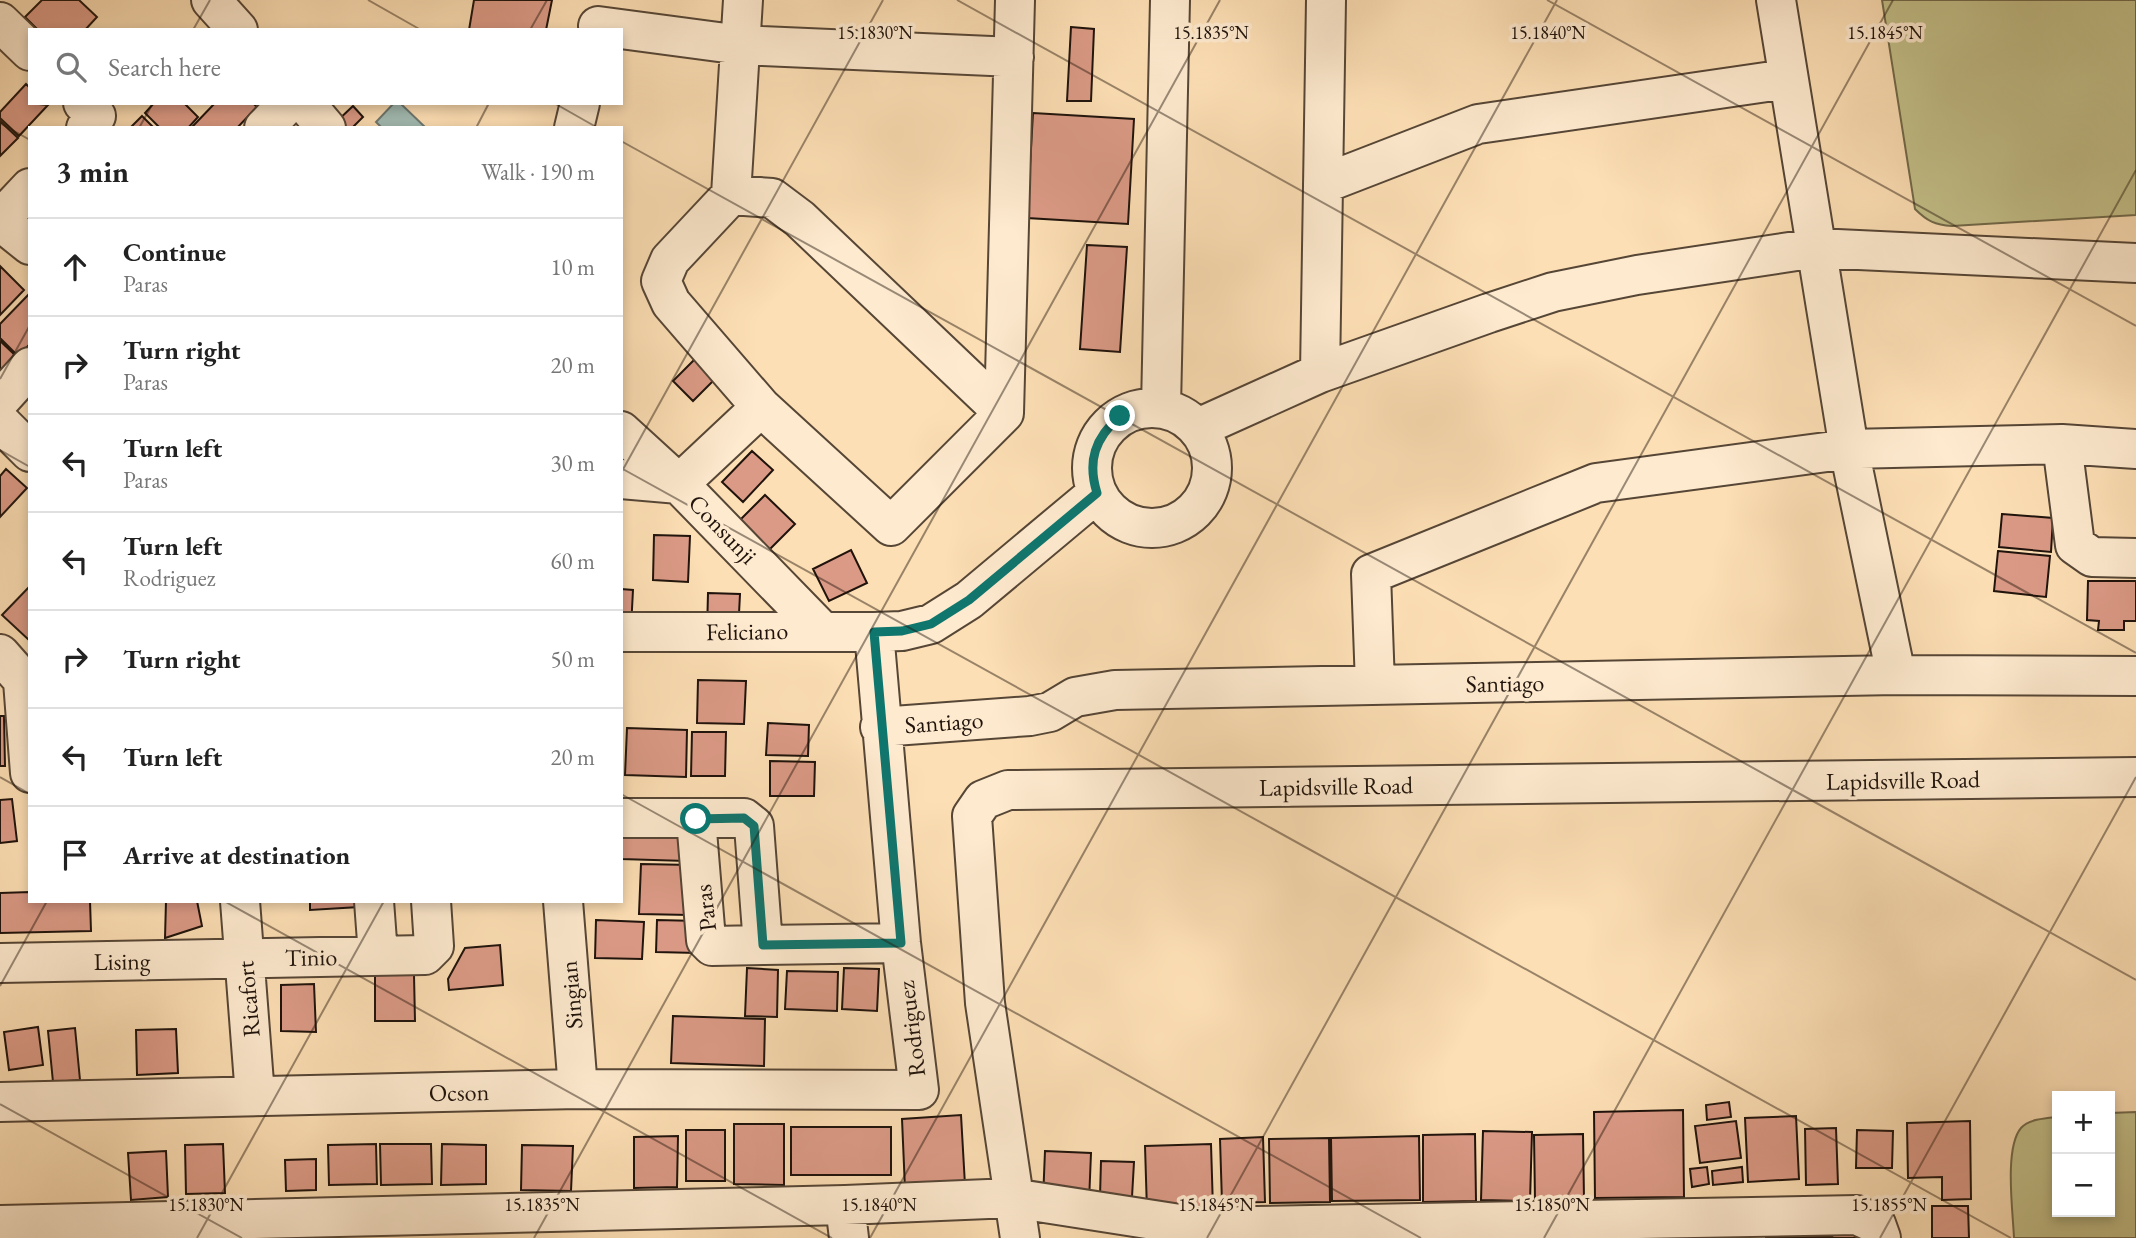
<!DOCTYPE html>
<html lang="en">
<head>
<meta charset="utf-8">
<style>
	body { margin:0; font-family:"EB Garamond",serif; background:#f6f6f6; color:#222 }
	.controls { position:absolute; right:21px; bottom:21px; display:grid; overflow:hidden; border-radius:0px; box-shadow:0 4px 10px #0003 }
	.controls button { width:63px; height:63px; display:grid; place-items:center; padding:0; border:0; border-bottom:2px solid #e0e0e0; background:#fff; color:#222; font:35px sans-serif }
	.stop { position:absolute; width:21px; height:21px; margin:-16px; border:5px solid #0f766e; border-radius:50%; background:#fff }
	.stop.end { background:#0f766e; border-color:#fff; box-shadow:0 2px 7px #0008 }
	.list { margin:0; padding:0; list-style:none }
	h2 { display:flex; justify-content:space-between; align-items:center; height:91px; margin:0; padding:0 28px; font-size:30px }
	h2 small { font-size:23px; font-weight:400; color:#767676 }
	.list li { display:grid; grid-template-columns:46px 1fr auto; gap:21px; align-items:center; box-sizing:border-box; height:98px; padding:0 28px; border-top:2px solid #e0e0e0 }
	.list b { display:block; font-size:26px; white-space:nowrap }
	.list p { margin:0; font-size:23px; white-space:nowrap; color:#767676 }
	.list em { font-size:23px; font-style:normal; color:#767676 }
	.icon { flex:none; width:38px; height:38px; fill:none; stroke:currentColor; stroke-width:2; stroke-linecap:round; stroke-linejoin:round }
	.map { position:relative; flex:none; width:2136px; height:1238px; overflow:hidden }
	.search { position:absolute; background:#fff; box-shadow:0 4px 10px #0003; left:28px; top:28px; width:595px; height:77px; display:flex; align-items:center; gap:18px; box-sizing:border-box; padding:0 24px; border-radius:0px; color:#767676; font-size:26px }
	.panel { position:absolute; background:#fff; box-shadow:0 4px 10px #0003; left:28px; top:126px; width:595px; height:777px; border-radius:0px }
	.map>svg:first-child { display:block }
</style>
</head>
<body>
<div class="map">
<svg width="2136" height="1238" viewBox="0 0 2136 1238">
	<rect width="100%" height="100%" fill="#fddfb5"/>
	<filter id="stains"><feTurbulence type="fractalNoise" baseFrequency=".00286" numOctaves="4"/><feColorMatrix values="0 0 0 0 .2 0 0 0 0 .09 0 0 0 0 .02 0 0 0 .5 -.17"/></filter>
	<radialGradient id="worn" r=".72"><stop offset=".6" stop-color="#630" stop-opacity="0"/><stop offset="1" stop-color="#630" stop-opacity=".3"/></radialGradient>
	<path fill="#c4c18a" stroke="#726a4b" stroke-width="2" d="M1882,0h254v215l-184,11c-17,-1 -25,-5 -37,-17z
		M2136,1112v126h-122c-1,-26 -10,-90 7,-110 8,-9 25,-10 36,-11v95h53v-99z"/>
	<path fill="#a1bbb4" stroke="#6d7871" stroke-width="2" d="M394,103h6l26,25h-44l-6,-6z"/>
	<path fill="#db9a86" stroke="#1f130c" stroke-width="2" d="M42,0h37l18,17 -12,13h-47l-13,-13z
		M474,0h78l-6,30h-77z
		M1071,27l23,2 -3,72h-24z
		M26,84l4,4v15l18,2 -29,31 -19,-18v-6z
		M154,103h30l14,14 -10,11h-28l-15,-15z
		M215,103h38l4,4 -20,21h-43l-1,-2z
		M353,106l10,11 -11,11h-12l-5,-5z
		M1033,113l101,6 -6,105 -101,-6z
		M142,116l12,12h-24z
		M0,121l18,17 -18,18z
		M1087,245l40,2 -7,105 -40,-3z
		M0,266l24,24 -24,25z
		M30,293v51l-12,12 -18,-18v-14z
		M0,341l17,16 -17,17z
		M703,351l20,20 -30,30 -20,-20z
		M752,451l21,19 -30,32 -21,-20z
		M6,469l21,19 -27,29v-41z
		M765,495l30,29 -26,26 -29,-30z
		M2002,514l51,4 -2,34 -52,-5z
		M654,535l36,1 -2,46 -35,-2z
		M851,550l16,33 -38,18 -16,-32z
		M1998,551l52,5 -4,41 -52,-6z
		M2088,581h48v40h-12v9h-26l1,-9 -12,-1z
		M30,586v55l-28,-26z
		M621,589l12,1 -2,38h-10z
		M708,593l32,1 -2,39 -31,-1z
		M698,680l48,1 -2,43 -47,-1z
		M0,716h4l1,50h-5z
		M768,723l41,2 -1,31 -42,-1z
		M627,728l60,2 -1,47 -61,-2z
		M692,732h34l-1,44h-34z
		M770,761l45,1 -1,34h-44z
		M12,799l5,42 -17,2v-43z
		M621,831l66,2 -1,28 -65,-2z
		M641,864l50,1 -1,50 -51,-1z
		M30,892v9h60l1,30 -91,2v-40z
		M166,901h31l5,25 -37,12z
		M310,901h49v6l-49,3z
		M596,920l48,2 -2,37 -47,-1z
		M657,920l41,1 -1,32 -41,-1z
		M500,945l3,40 -54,5 -1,-11 17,-31z
		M747,968l31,2 -1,47 -32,-1z
		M844,968l35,1 -2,42 -35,-2z
		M787,971l51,1 -1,39 -52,-2z
		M375,975h39l1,46h-40z
		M314,984l2,48 -35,-1v-46z
		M673,1016l92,3 -1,47 -93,-3z
		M38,1027l5,38 -34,5 -5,-38z
		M75,1028l5,52 -27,2 -5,-51z
		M176,1029l2,44 -41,2 -1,-45z
		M1729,1102l2,15 -24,3 -1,-15z
		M1683,1110l1,87 -89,1 -1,-86z
		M961,1115l4,70 -60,4 -3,-70z
		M1796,1116l3,63 -51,3 -3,-64z
		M1736,1121l5,37 -41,5 -5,-37z
		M1970,1121l1,78 -29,1v-23l-34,1 -1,-55z
		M734,1124h50v61l-50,-1z
		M791,1127h100v48h-100z
		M1836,1128l2,56 -32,1 -1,-56z
		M686,1130h39v51h-39z
		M1857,1130l36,1 -1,37h-36z
		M1483,1131l49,1 -2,69 -49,-1z
		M1475,1134l1,67 -53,1v-67z
		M1583,1134l1,65 -49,1 -1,-65z
		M678,1136l-1,51 -43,1v-51z
		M1419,1136l1,64 -88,1 -1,-63z
		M1263,1137l2,65 -43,1 -2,-64z
		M1329,1138l1,64 -60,1 -1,-64z
		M223,1144l2,49 -39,1 -1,-49z
		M376,1144l1,40 -48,1 -1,-40z
		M380,1144h51l1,40 -51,1z
		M442,1144l44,1v39l-45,1z
		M1211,1144l2,65 -66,2 -2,-65z
		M522,1145l51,1 -2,45 -50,-1z
		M166,1151l2,46 -37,3 -3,-47z
		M1045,1151l46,2 -2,49 -46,-2z
		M316,1159v31l-30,1 -1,-31z
		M1101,1161l33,1 -2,35 -32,-1z
		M1707,1167l2,17 -17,3 -2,-18z
		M1742,1167l1,15 -30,3 -1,-14z
		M1932,1206h36l1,32h-37z
		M1833,1232h34v6h-35z
		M1767,1234l64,3v1h-65z"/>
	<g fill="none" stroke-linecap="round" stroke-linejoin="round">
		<g stroke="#564636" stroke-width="42">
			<path id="minor" d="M211,0l27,30
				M743,0l-12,195 -61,65 -9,21 10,22 90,104 130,119 113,-113 11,-413
				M1776,0l73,449 47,226
				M0,22l30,29
				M598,26l143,19 273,12
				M83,103l13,13 -10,12
				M305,103l21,25
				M264,128l24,-25
				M574,128l6,-25
				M1323,184l155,-60 309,-45
				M731,195l41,3 28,21 204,194
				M0,220l30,-32
				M0,221l30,24
				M1320,373l6,-373
				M0,400l30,-33
				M1161,407l9,-407
				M1092 468a60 60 0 1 1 120 0a60 60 0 1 1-120 0Z
				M0,422l30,30
				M1198,428l122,-55 169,-60 64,-21 84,-17 179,-27 320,15
				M621,431l58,53 142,146
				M2062,444l13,101 17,12 44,1
				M621,479l58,5 82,-77
				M621,632h253l28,-1 29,-7 38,-24 128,-107
				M0,654l30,34
				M23,681l7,92
				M1375,685l-4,-111 225,-91 253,-34 213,-5 74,5
				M880,727l150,-11 20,-4 25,-15 40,-7 781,-15 240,1
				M621,818h123l10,8 9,119 138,-2
				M696,819l10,121 6,6 51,-1
				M240,901l15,195
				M374,901l4,54
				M563,901l15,188
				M0,963l425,-8 9,-9 -3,-45
				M0,1102l578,-13 341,1 -18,-147 -27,-311
				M845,1205l4,33
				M0,1225l845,-20 167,-7 187,29 658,-12 19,9 5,14
				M1020,1238l-35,-235 -13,-187 11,-16 25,-10 1128,-13"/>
		</g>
		<use href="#minor" stroke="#feeacf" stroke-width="38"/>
	</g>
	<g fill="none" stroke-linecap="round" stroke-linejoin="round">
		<path stroke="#0f766e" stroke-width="9" d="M696,819l48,-1 10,8 9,119 138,-2 -27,-311 28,-1 29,-7 38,-24 128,-107c-10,-32 -2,-55 23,-77"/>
	</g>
	<path fill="none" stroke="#1f130c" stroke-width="2" stroke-opacity="0.45" d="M368,0l53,30M957,0l1179,653M1547,0l589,326M193,30l17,-30M530,30l17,-30M554,103l44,25M0,123l30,17M139,128l14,-25M476,128l13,-25M621,141l1515,839M0,379l30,-54M0,450l30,17M621,468l1390,770M621,473l262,-473M0,777l30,17M621,794l800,444M224,901l608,337M0,986l47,-85M0,1104l242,134M197,1238l187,-337M534,1238l686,-1238M870,1238l687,-1238M1207,1238l686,-1238M1544,1238l592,-1068M1880,1238l256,-461"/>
	<g text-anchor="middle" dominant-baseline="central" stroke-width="7" stroke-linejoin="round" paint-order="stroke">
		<g font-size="24" fill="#1f130c" stroke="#feeacf">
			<text transform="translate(723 529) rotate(46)">Consunji</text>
			<text transform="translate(747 631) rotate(-1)">Feliciano</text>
			<text transform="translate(1505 683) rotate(-1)">Santiago</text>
			<text transform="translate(944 722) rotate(-4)">Santiago</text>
			<text transform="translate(1903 780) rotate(-1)">Lapidsville Road</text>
			<text transform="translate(1336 786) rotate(-1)">Lapidsville Road</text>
			<text transform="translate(705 908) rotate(-97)">Paras</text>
			<text transform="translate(311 957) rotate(-1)">Tinio</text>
			<text transform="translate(122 961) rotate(-1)">Lising</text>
			<text transform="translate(571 995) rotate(-95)">Singian</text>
			<text transform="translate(248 999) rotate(-95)">Ricafort</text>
			<text transform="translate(911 1029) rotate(-97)">Rodriguez</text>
			<text transform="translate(459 1092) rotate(-1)">Ocson</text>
		</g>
	</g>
	<g font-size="18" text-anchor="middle" fill="#1f130c" stroke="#feeacf" stroke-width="7" stroke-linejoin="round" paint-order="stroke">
		<text x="875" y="39">15.1830°N</text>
		<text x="1211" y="39">15.1835°N</text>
		<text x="1548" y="39">15.1840°N</text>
		<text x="1885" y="39">15.1845°N</text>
		<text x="206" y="1211">15.1830°N</text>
		<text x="542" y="1211">15.1835°N</text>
		<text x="879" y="1211">15.1840°N</text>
		<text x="1216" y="1211">15.1845°N</text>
		<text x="1552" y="1211">15.1850°N</text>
		<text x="1889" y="1211">15.1855°N</text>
	</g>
	<rect width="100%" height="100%" filter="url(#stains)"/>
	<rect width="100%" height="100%" fill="url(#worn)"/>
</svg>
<div class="controls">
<button>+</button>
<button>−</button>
</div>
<div class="stop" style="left:696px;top:819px"></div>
<div class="stop end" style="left:1120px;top:416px"></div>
<div class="search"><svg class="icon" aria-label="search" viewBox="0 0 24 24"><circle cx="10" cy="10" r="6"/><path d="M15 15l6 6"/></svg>Search here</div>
<section class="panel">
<h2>3 min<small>Walk · 190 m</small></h2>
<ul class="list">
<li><svg class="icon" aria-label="ahead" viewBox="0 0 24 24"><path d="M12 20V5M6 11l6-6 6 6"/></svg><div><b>Continue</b><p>Paras</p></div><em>10 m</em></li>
<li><svg class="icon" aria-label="right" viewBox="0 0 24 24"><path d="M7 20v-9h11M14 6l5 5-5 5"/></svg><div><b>Turn right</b><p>Paras</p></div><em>20 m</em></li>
<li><svg class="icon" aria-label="left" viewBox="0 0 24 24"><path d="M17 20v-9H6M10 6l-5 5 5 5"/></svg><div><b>Turn left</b><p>Paras</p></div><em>30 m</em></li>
<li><svg class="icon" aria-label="left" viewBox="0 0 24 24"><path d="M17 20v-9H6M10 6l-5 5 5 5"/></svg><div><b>Turn left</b><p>Rodriguez</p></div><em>60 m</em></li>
<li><svg class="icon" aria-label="right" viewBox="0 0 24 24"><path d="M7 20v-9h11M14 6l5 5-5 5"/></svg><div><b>Turn right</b></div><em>50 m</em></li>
<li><svg class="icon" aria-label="left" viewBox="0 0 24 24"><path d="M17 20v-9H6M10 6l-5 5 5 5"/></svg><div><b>Turn left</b></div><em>20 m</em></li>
<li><svg class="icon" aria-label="arrive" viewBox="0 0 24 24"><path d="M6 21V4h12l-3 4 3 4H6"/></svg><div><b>Arrive at destination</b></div></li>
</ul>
</section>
</div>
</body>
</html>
